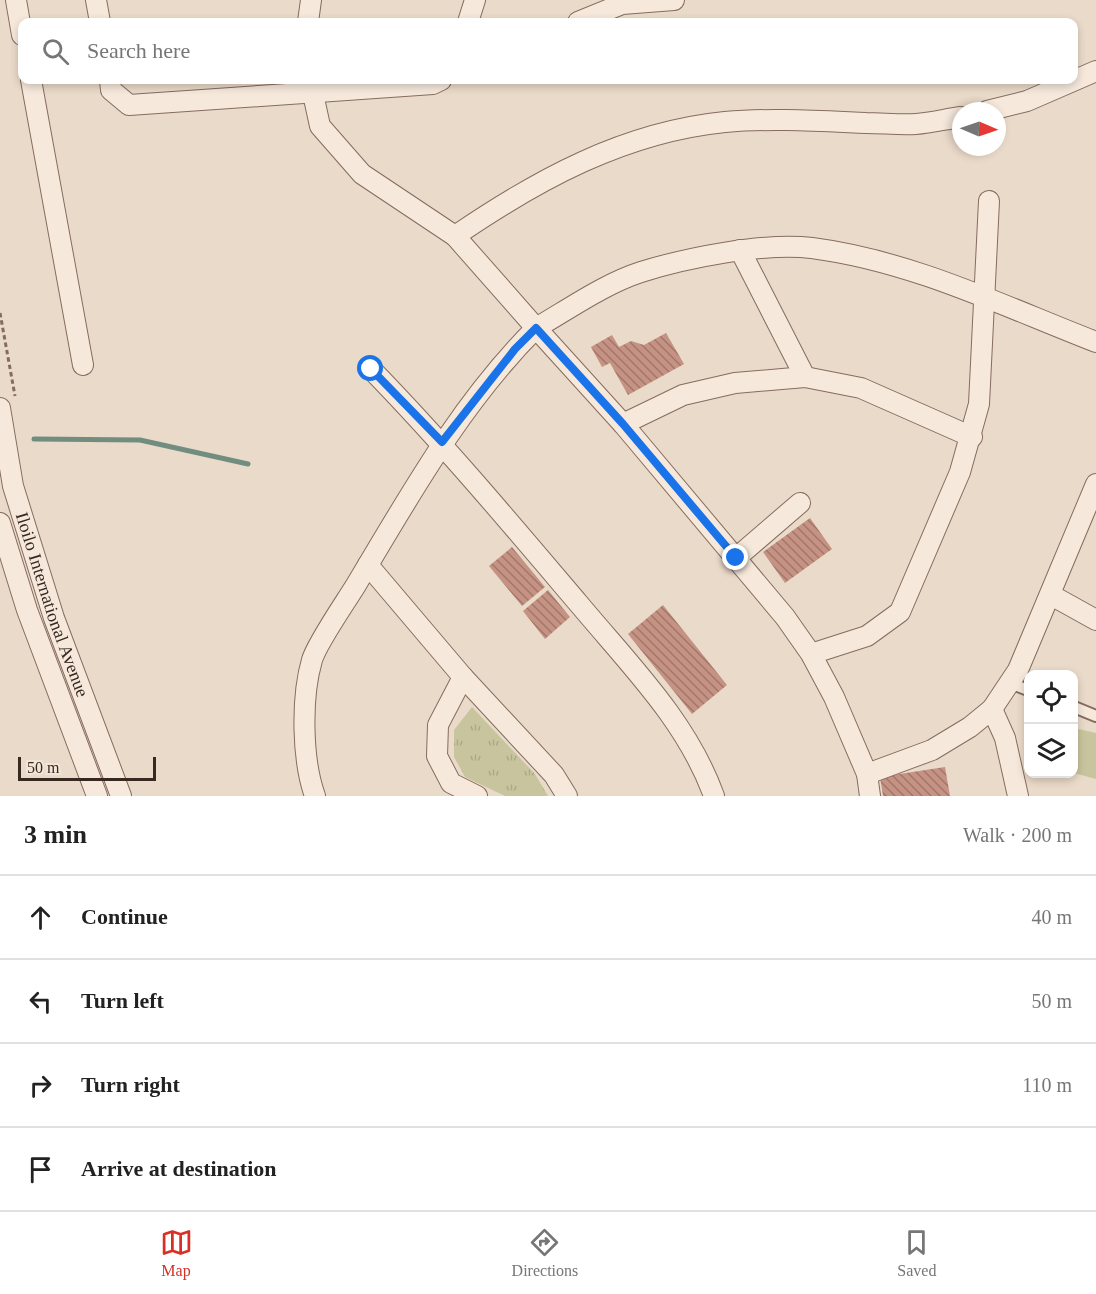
<!DOCTYPE html>
<html lang="en">
<head>
<meta charset="utf-8">
<style>
	body { margin:0; font-family:Georgia,serif; background:#f2f2f2; color:#222 }
	.controls { position:absolute; right:18px; bottom:18px; display:grid; overflow:hidden; border-radius:12px; box-shadow:0 3px 9px #0003 }
	.controls button { width:54px; height:54px; display:grid; place-items:center; padding:0; border:0; border-bottom:2px solid #e0e0e0; background:#fff; color:#222; font:30px sans-serif }
	.compass { position:absolute; left:952px; top:102px; width:54px; height:54px; border-radius:50%; background:#fff; box-shadow:0 3px 9px #0003; rotate:92deg }
	.scale { position:absolute; left:18px; bottom:15px; width:138px; box-sizing:border-box; padding-left:6px; border:3px solid #372821; border-top:0; font-size:16px; line-height:21px; white-space:nowrap; color:#372821; -webkit-text-stroke:4px #f3e6d8; paint-order:stroke }
	.stop { position:absolute; width:18px; height:18px; margin:-14px; border:4px solid #1a73e8; border-radius:50%; background:#fff }
	.stop.end { background:#1a73e8; border-color:#fff; box-shadow:0 2px 6px #0008 }
	.list { margin:0; padding:0; list-style:none }
	h2 { display:flex; justify-content:space-between; align-items:center; height:78px; margin:0; padding:0 24px; font-size:26px }
	h2 small { font-size:20px; font-weight:400; color:#767676 }
	.list li { display:grid; grid-template-columns:39px 1fr auto; gap:18px; align-items:center; box-sizing:border-box; height:84px; padding:0 24px; border-top:2px solid #e0e0e0 }
	.list b { display:block; font-size:22px; white-space:nowrap }
	.list em { font-size:20px; font-style:normal; color:#767676 }
	.icon { flex:none; width:33px; height:33px; fill:none; stroke:currentColor; stroke-width:2; stroke-linecap:round; stroke-linejoin:round }
	.map { position:relative; flex:none; width:1096px; height:796px; overflow:hidden }
	.search { position:absolute; background:#fff; box-shadow:0 3px 9px #0003; left:18px; right:18px; top:18px; height:66px; display:flex; align-items:center; gap:15px; box-sizing:border-box; padding:0 21px; border-radius:12px; color:#767676; font-size:22px }
	.sheet { height:414px; background:#fff }
	nav { display:flex; justify-content:space-around; align-items:center; box-sizing:border-box; height:84px; border-top:2px solid #e0e0e0; background:#fff; font-size:16px; color:#767676 }
	nav a { display:grid; justify-items:center; gap:3px }
	nav .on { color:#d93025 }
	.map>svg:first-child { display:block }
</style>
</head>
<body>
<div class="map">
<svg width="1096" height="796" viewBox="0 0 1096 796">
	<defs>
		<pattern id="park-tufts" width="24" height="20" patternUnits="userSpaceOnUse" patternTransform="scale(1.5)"><rect width="24" height="20" fill="#c8c59e"/><path d="M3 7l-1-3M5 7V3M7 7l1-3M15 17l-1-3M17 17v-4M19 17l1-3" fill="none" stroke="#aca988"/></pattern>
		<pattern id="building-back-hatch" width="6" height="6" patternUnits="userSpaceOnUse" patternTransform="scale(1.5)"><rect width="6" height="6" fill="#c59283"/><path d="M-1 5l2 2M0 0l6 6M5-1l2 2" fill="none" stroke="#a1776b"/></pattern>
	</defs>
	<rect width="100%" height="100%" fill="#eadac9"/>
	<path fill="#c8c59e" d="M1074,728l22,5v46l-22,-6z"/>
	<path fill="url(#park-tufts)" d="M472,707l63,67 13,22h-43l-40,-19 -11,-20v-27z"/>
	<g fill="none" stroke-linecap="round" stroke-linejoin="round">
		<path stroke="#718d80" stroke-width="5" d="M34,439l106,1 108,24"/>
	</g>
	<path fill="url(#building-back-hatch)" d="M666,333l18,31 -56,31 -18,-32 -8,4 -11,-20 21,-12 7,12 12,-6 13,4z
		M810,518l22,31 -47,34 -22,-31z
		M512,547l33,40 -23,19 -33,-40z
		M548,590l22,27 -25,22 -22,-28z
		M663,605l64,80 -35,29 -64,-80z
		M945,767l5,29h-67l-3,-19z"/>
	<g fill="none" stroke-linecap="round" stroke-linejoin="round">
		<g stroke="#856c5f" stroke-width="14">
			<path id="lane" d="M1010,683l18,7
				M1074,707l22,9"/>
		</g>
		<g stroke="#856c5f" stroke-width="22">
			<g id="street">
				<path d="M16,0l6,35"/>
				<path d="M96,0l4,22"/>
				<path d="M308,22l3,-22"/>
				<path d="M468,22l7,-22"/>
				<path d="M578,22l44,-18 52,-4"/>
				<path d="M31,80l52,285"/>
				<path d="M110,80l1,10 18,15 304,-21 8,-4"/>
				<path d="M310,80l10,46 42,48 93,62 81,92c33,-19 68,-44 105,-56 45,-14 124,-30 171,-24 100,13 191,58 284,94"/>
				<path d="M987,111l40,-10 69,-30"/>
				<path d="M455,236c82,-56 169,-104 270,-114 46,-4 94,-1 141,1 16,0 34,2 50,1 15,-1 30,-5 45,-7"/>
				<path d="M740,250l65,127"/>
				<path d="M371,369c73,75 140,155 208,235 50,60 108,117 135,192"/>
				<path id="s1" d="M0,408l13,78 41,132 67,178"/>
				<path d="M623,424l60,-29 52,-12 70,-6 56,11 111,49"/>
				<path d="M0,523l27,87 70,186"/>
				<path d="M736,558l64,-55"/>
				<path d="M368,565l95,112 91,98 13,21"/>
				<path d="M1051,595l45,25"/>
				<path d="M811,654l56,-18 33,-24 60,-140 19,-68 10,-203"/>
				<path d="M463,677l-25,48 -1,31 14,27 26,13"/>
				<path d="M992,709l13,29 13,58"/>
				<path d="M867,774l65,-24 38,-23 22,-18 26,-39 78,-186"/>
				<path d="M315,796c-13,-36 -14,-98 -3,-136 5,-17 33,-57 44,-75 54,-90 105,-182 180,-257l87,96 162,193 26,37 23,43 33,77 3,22"/>
			</g>
		</g>
		<path stroke="#856c5f" stroke-width="3" stroke-dasharray="4.5 3" stroke-linecap="butt" d="M0,313l15,83"/>
		<use href="#lane" stroke="#f6e9dc" stroke-width="10"/>
		<use href="#street" stroke="#f6e9dc" stroke-width="20"/>
	</g>
	<g fill="none" stroke-linecap="round" stroke-linejoin="round">
		<path stroke="#1a73e8" stroke-width="8" d="M371,369l71,73 73,-93 21,-21 87,96 113,134"/>
	</g>
	<g text-anchor="middle" dominant-baseline="central" stroke-width="6" stroke-linejoin="round" paint-order="stroke">
		<g font-size="18" fill="#372821" stroke="#f3e6d8">
			<text stroke="none"><textPath href="#s1" startOffset="204">Iloilo International Avenue</textPath></text>
		</g>
	</g>
</svg>
<div class="controls">
<button><svg class="icon" aria-label="locate" viewBox="0 0 24 24"><circle cx="12" cy="12" r="6"/><path d="M12 2v4M12 18v4M2 12h4M18 12h4"/></svg></button>
<button><svg class="icon" aria-label="layers" viewBox="0 0 24 24"><path d="M12 4l9 5-9 5-9-5zM3 14l9 5 9-5"/></svg></button>
</div>
<svg class="compass" viewBox="-18 -18 36 36"><path d="M0-13l5 13h-10z" fill="#e53935"/><path d="M0 13l5-13h-10z" fill="#767676"/></svg>
<div class="scale">50 m</div>
<div class="stop" style="left:371px;top:369px"></div>
<div class="stop end" style="left:736px;top:558px"></div>
<div class="search"><svg class="icon" aria-label="search" viewBox="0 0 24 24"><circle cx="10" cy="10" r="6"/><path d="M15 15l6 6"/></svg>Search here</div>
</div>
<section class="sheet">
<h2>3 min<small>Walk · 200 m</small></h2>
<ul class="list">
<li><svg class="icon" aria-label="ahead" viewBox="0 0 24 24"><path d="M12 20V5M6 11l6-6 6 6"/></svg><div><b>Continue</b></div><em>40 m</em></li>
<li><svg class="icon" aria-label="left" viewBox="0 0 24 24"><path d="M17 20v-9H6M10 6l-5 5 5 5"/></svg><div><b>Turn left</b></div><em>50 m</em></li>
<li><svg class="icon" aria-label="right" viewBox="0 0 24 24"><path d="M7 20v-9h11M14 6l5 5-5 5"/></svg><div><b>Turn right</b></div><em>110 m</em></li>
<li><svg class="icon" aria-label="arrive" viewBox="0 0 24 24"><path d="M6 21V4h12l-3 4 3 4H6"/></svg><div><b>Arrive at destination</b></div></li>
</ul>
</section>
<nav>
<a class="on"><svg class="icon" aria-label="map" viewBox="0 0 24 24"><path d="M3 6l6-2 6 2 6-2v14l-6 2-6-2-6 2zM9 4v14M15 6v14"/></svg>Map</a>
<a><svg class="icon" aria-label="directions" viewBox="0 0 24 24"><path d="M12 3l9 9-9 9-9-9zM9 14v-3h6M13 9l2 2-2 2"/></svg>Directions</a>
<a><svg class="icon" aria-label="saved" viewBox="0 0 24 24"><path d="M7 4h10v16l-5-4-5 4z"/></svg>Saved</a>
</nav>
</body>
</html>
